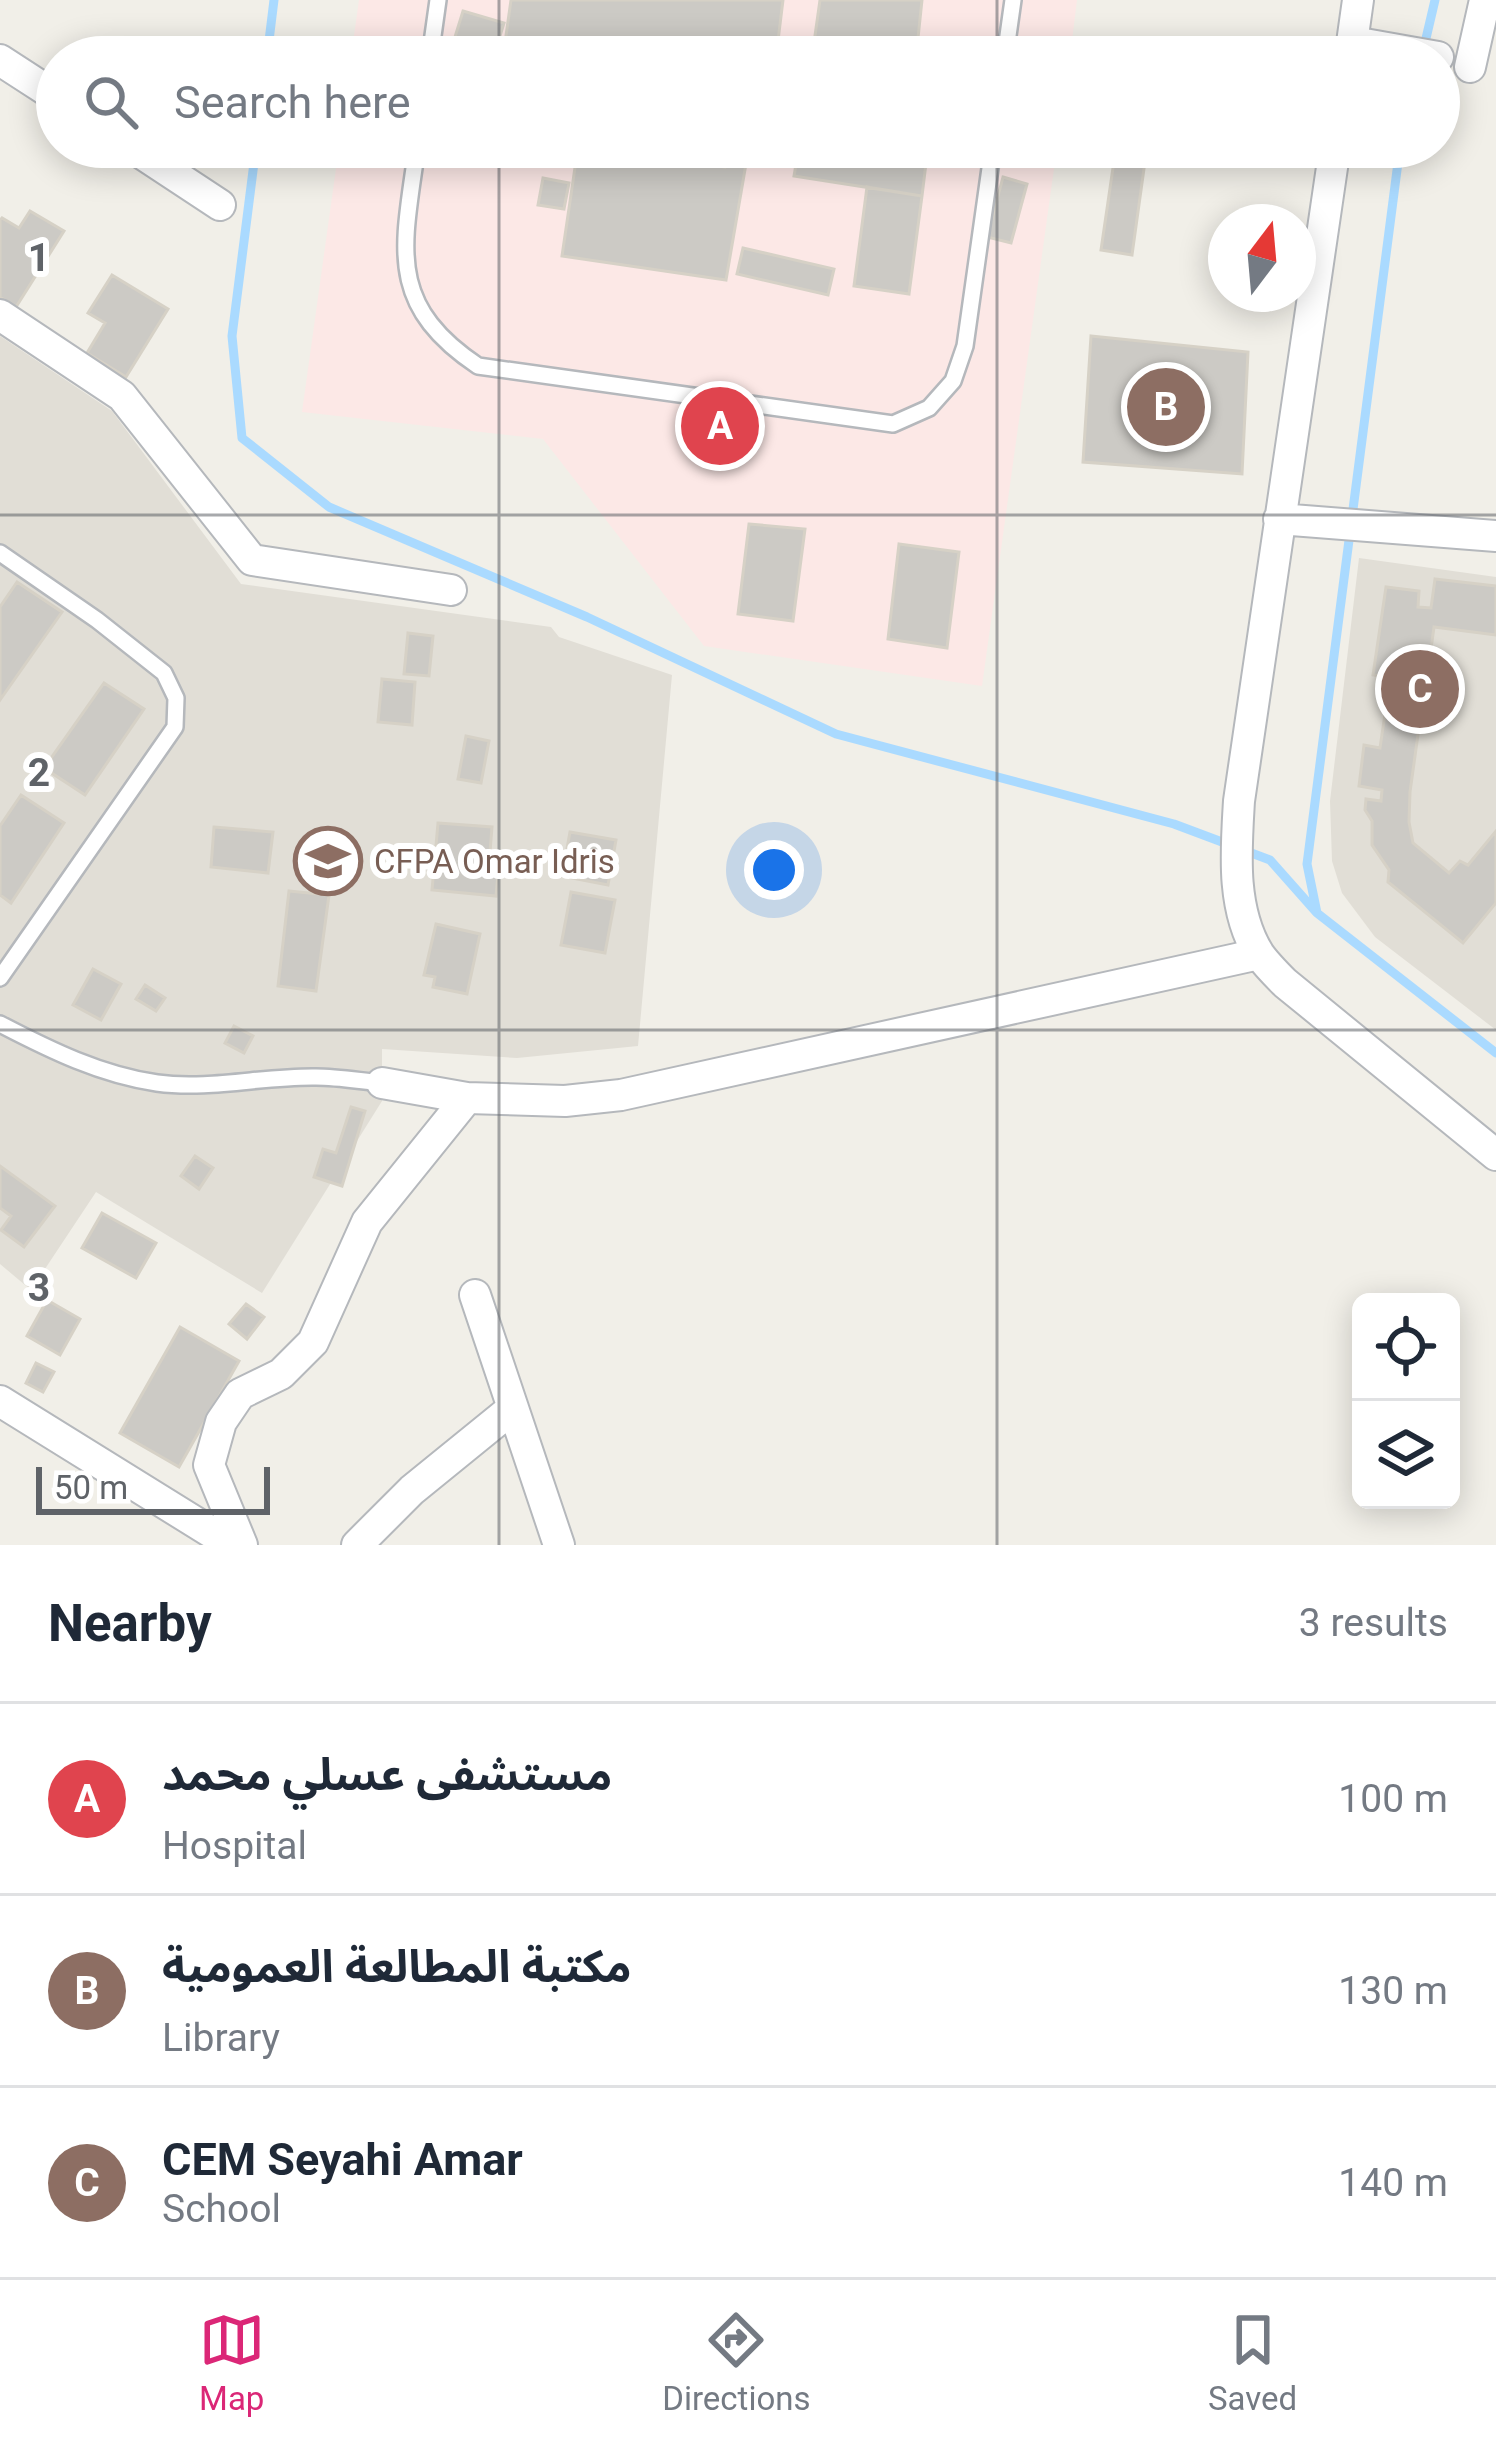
<!DOCTYPE html>
<html lang="en">
<head>
<meta charset="utf-8">
<style>
	body { margin:0; font-family:Roboto,"Noto Sans Arabic",sans-serif; background:#f2f2f3; color:#1f2937 }
	.controls { position:absolute; right:36px; bottom:36px; display:grid; overflow:hidden; border-radius:18px; box-shadow:0 6px 30px #0003 }
	.controls button { width:108px; height:108px; display:grid; place-items:center; padding:0; border:0; border-bottom:3px solid #e0e1e3; background:#fff; color:#1f2937; font:60px sans-serif }
	.compass { position:absolute; left:1208px; top:204px; width:108px; height:108px; border-radius:50%; background:#fff; box-shadow:0 6px 30px #0003; rotate:16deg }
	.scale { position:absolute; left:36px; bottom:30px; width:234px; box-sizing:border-box; padding-left:12px; border:6px solid #5f6368; border-top:0; font-size:33px; line-height:42px; white-space:nowrap; color:#5f6368; -webkit-text-stroke:9px #fff; paint-order:stroke }
	.you { position:absolute; left:774px; top:870px; width:42px; height:42px; margin:-30px; border:9px solid #fff; border-radius:50%; background:#1a73e8; box-shadow:0 0 0 18px #1a73e833 }
	.badge { display:grid; place-items:center; width:78px; height:78px; border-radius:50%; background:#db2777; color:#fff; font-size:39px; font-weight:700 }
	.pin { position:absolute; translate:-50% -50%; border:6px solid #fff; box-shadow:0 3px 12px #0006 }
	.list { margin:0; padding:0; list-style:none }
	h2 { display:flex; justify-content:space-between; align-items:center; height:156px; margin:0; padding:0 48px; font-size:51px }
	h2 small { font-size:39px; font-weight:400; color:#747a83 }
	.list li { display:grid; grid-template-columns:78px 1fr auto; gap:36px; align-items:center; box-sizing:border-box; height:192px; padding:0 48px; border-top:3px solid #e0e1e3 }
	.list b { display:block; font-size:45px; white-space:nowrap }
	.list p { margin:0; font-size:39px; white-space:nowrap; color:#747a83 }
	.list em { font-size:39px; font-style:normal; color:#747a83 }
	.icon { flex:none; width:66px; height:66px; fill:none; stroke:currentColor; stroke-width:2; stroke-linecap:round; stroke-linejoin:round }
	.map { position:relative; flex:none; width:1496px; height:1545px; overflow:hidden }
	.search { position:absolute; background:#fff; box-shadow:0 6px 30px #0003; left:36px; right:36px; top:36px; height:132px; display:flex; align-items:center; gap:30px; box-sizing:border-box; padding:0 42px; border-radius:66px; color:#747a83; font-size:45px }
	.sheet { height:732px; background:#fff }
	nav { display:flex; justify-content:space-around; align-items:center; box-sizing:border-box; height:168px; border-top:3px solid #e0e1e3; background:#fff; font-size:33px; color:#747a83 }
	nav a { display:grid; justify-items:center; gap:6px }
	nav .on { color:#db2777 }
	.map>svg:first-child { display:block }
</style>
</head>
<body>
<div class="map">
<svg width="1496" height="1545" viewBox="0 0 1496 1545">
	<rect width="100%" height="100%" fill="#f1efe8"/>
	<path fill="#e1ded6" d="M0,336l112,75 129,173 310,43 8,10 113,38 -34,371 -121,12 -135,-9v52l-120,192 -166,-101 -65,98 -31,-26z
		M1359,558l137,19v453l-121,-93 -33,-44 -10,-32 -2,-60z"/>
	<path fill="#fce8e6" d="M359,0h718l-7,57h-719z
		M339,147h718l-75,539 -278,-40 -161,-207 -241,-27z"/>
	<g fill="none" stroke-linecap="round" stroke-linejoin="round">
		<path stroke="#aadaff" stroke-width="9" d="M1424,47l11,-47
			M267,57l7,-57
			M256,147l-24,189 10,102 87,69 258,110 249,117 338,90 56,21
			M1400,147l-93,717 10,49 179,140
			M1246,851l24,9 47,53"/>
	</g>
	<path fill="#cccac5" stroke="#d6d1c6" stroke-width="3" d="M511,0h272l-7,57h-273z
		M820,0h102l-4,38 25,5 -2,14h-129z
		M463,11l41,12 -8,26 -41,-12z
		M578,147h18l129,20 5,-20h30l-13,11 -21,122 -164,-24z
		M799,147h129l-6,49 -128,-20z
		M1116,147h31l-15,108 -31,-5z
		M1003,177l24,7 -16,59 -24,-6z
		M543,178l26,5 -5,26 -26,-4z
		M867,187l55,9 -13,98 -55,-8z
		M30,211l34,20 -48,76 -16,-10v-77l2,-2 17,10z
		M743,248l91,21 -6,26 -91,-21z
		M112,275l56,34 -42,68 -39,-24 18,-30 -17,-10z
		M1091,336l157,16 -6,122 -159,-12z
		M749,524l56,5 -12,92 -55,-7z
		M899,544l60,8 -12,96 -59,-9z
		M1435,579l61,7v49l-62,-8 -4,29 13,2 -6,45 -34,-6 2,-18 -32,-4 13,-88 33,4 -1,16 13,1z
		M17,582l45,30 -62,88v-93z
		M408,633l25,3 -4,40 -25,-2z
		M382,679l33,3 -3,43 -34,-3z
		M104,683l40,26 -59,86 -41,-27z
		M1386,707l35,6 -11,79 -1,30 4,21 36,30 11,-12 8,4 28,-34v72l-33,40 -75,-61 1,-12 -17,-25v-24l-7,-11 1,-11 15,2 1,-11 -23,-4 5,-41 16,3z
		M466,736l23,5 -8,42 -23,-4z
		M21,795l43,28 -53,80 -11,-8v-69z
		M438,823l54,4 -2,25 10,1 -4,43 -64,-6z
		M214,827l59,5 -5,41 -57,-6z
		M570,832l46,8 -8,45 -46,-9z
		M289,891l40,4 -13,96 -38,-5z
		M571,892l44,8 -10,53 -44,-8z
		M436,924l44,10 -13,60 -34,-7 2,-10 -11,-2z
		M93,969l28,15 -20,36 -28,-15z
		M145,985l20,13 -9,13 -20,-12z
		M234,1026l19,10 -9,17 -19,-10z
		M351,1107l14,4 -23,75 -28,-9 9,-28 13,4z
		M195,1156l18,12 -14,21 -18,-13z
		M0,1166l55,40 -31,41 -23,-17 10,-14 -11,-8z
		M102,1213l54,30 -20,35 -54,-30z
		M47,1300l33,19 -20,36 -33,-19z
		M246,1304l18,13 -17,22 -18,-15z
		M180,1327l59,34 -60,106 -59,-34z
		M36,1363l18,9 -11,20 -17,-9z"/>
	<g fill="none" stroke-linecap="round" stroke-linejoin="round">
		<g stroke="#b5b8bc" stroke-width="20">
			<path id="lane" d="M430,57l8,-57
				M1005,57l8,-57
				M417,147c-13,98 -33,156 61,219l415,58 36,-16 24,-27 12,-35 28,-199
				M0,553l97,67 67,53 12,25 -1,29 -175,251
				M0,1024c50,26 101,51 157,59 53,7 107,-7 159,-6 22,0 44,4 66,6"/>
		</g>
		<g stroke="#b5b8bc" stroke-width="34">
			<path id="street" d="M1353,42l85,15
				M1350,57l8,-57
				M0,60l57,37
				M1470,67l15,-67
				M132,147l88,58
				M1335,147l-96,654c-3,50 -8,108 20,153 7,10 17,20 26,29l211,172
				M0,315l122,81 130,164 199,30
				M1279,519l217,17
				M382,1083l85,15 98,3 56,-6 638,-141
				M475,1295l84,250
				M0,1401l232,144
				M242,1545l-33,-80 12,-43 19,-28 41,-20 32,-32 54,-120 100,-124
				M357,1545l55,-55 101,-82"/>
		</g>
		<use href="#lane" stroke="#fff" stroke-width="15"/>
		<use href="#street" stroke="#fff" stroke-width="30"/>
	</g>
	<path fill="none" stroke="#5f6368" stroke-width="3" stroke-opacity="0.55" d="M499,0v57M997,0v57M499,147v1398M997,147v1398M0,515h1496M0,1030h1496"/>
	<defs>
		<g id="university-ring" transform="scale(3.45)"><circle r="9.5" fill="#fff" stroke="#8d6e63" stroke-width="1.5"/><path d="M0-5L7-2L0 1L-7-2ZM-4 1L0 2.5L4 1V4Q0 6-4 4Z" fill="#8d6e63"/></g>
	</defs>
	<g fill-rule="evenodd">
		<use href="#university-ring" x="328" y="861"/>
	</g>
	<g text-anchor="middle" dominant-baseline="central" stroke-width="12" stroke-linejoin="round" paint-order="stroke">
		<g font-size="33" fill="#785e54" stroke="#fff" text-anchor="start">
			<text x="374" y="861">CFPA Omar Idris</text>
		</g>
	</g>
	<g font-size="39" text-anchor="middle" font-weight="bold" fill="#5f6368" stroke="#fff" stroke-width="12" stroke-linejoin="round" paint-order="stroke">
		<text x="39" y="271">1</text>
		<text x="39" y="786">2</text>
		<text x="39" y="1301">3</text>
	</g>
</svg>
<div class="controls">
<button><svg class="icon" aria-label="locate" viewBox="0 0 24 24"><circle cx="12" cy="12" r="6"/><path d="M12 2v4M12 18v4M2 12h4M18 12h4"/></svg></button>
<button><svg class="icon" aria-label="layers" viewBox="0 0 24 24"><path d="M12 4l9 5-9 5-9-5zM3 14l9 5 9-5"/></svg></button>
</div>
<svg class="compass" viewBox="-18 -18 36 36"><path d="M0-13l5 13h-10z" fill="#e53935"/><path d="M0 13l5-13h-10z" fill="#747a83"/></svg>
<div class="scale">50 m</div>
<div class="you"></div>
<div class="pin badge" style="left:720px;top:426px;background:#e0444e">A</div>
<div class="pin badge" style="left:1166px;top:407px;background:#8d6e63">B</div>
<div class="pin badge" style="left:1420px;top:689px;background:#8d6e63">C</div>
<div class="search"><svg class="icon" aria-label="search" viewBox="0 0 24 24"><circle cx="10" cy="10" r="6"/><path d="M15 15l6 6"/></svg>Search here</div>
</div>
<section class="sheet">
<h2>Nearby<small>3 results</small></h2>
<ul class="list">
<li><span class="badge" style="background:#e0444e">A</span><div><b>مستشفى عسلي محمد</b><p>Hospital</p></div><em>100 m</em></li>
<li><span class="badge" style="background:#8d6e63">B</span><div><b>مكتبة المطالعة العمومية</b><p>Library</p></div><em>130 m</em></li>
<li><span class="badge" style="background:#8d6e63">C</span><div><b>CEM Seyahi Amar</b><p>School</p></div><em>140 m</em></li>
</ul>
</section>
<nav>
<a class="on"><svg class="icon" aria-label="map" viewBox="0 0 24 24"><path d="M3 6l6-2 6 2 6-2v14l-6 2-6-2-6 2zM9 4v14M15 6v14"/></svg>Map</a>
<a><svg class="icon" aria-label="directions" viewBox="0 0 24 24"><path d="M12 3l9 9-9 9-9-9zM9 14v-3h6M13 9l2 2-2 2"/></svg>Directions</a>
<a><svg class="icon" aria-label="saved" viewBox="0 0 24 24"><path d="M7 4h10v16l-5-4-5 4z"/></svg>Saved</a>
</nav>
</body>
</html>
